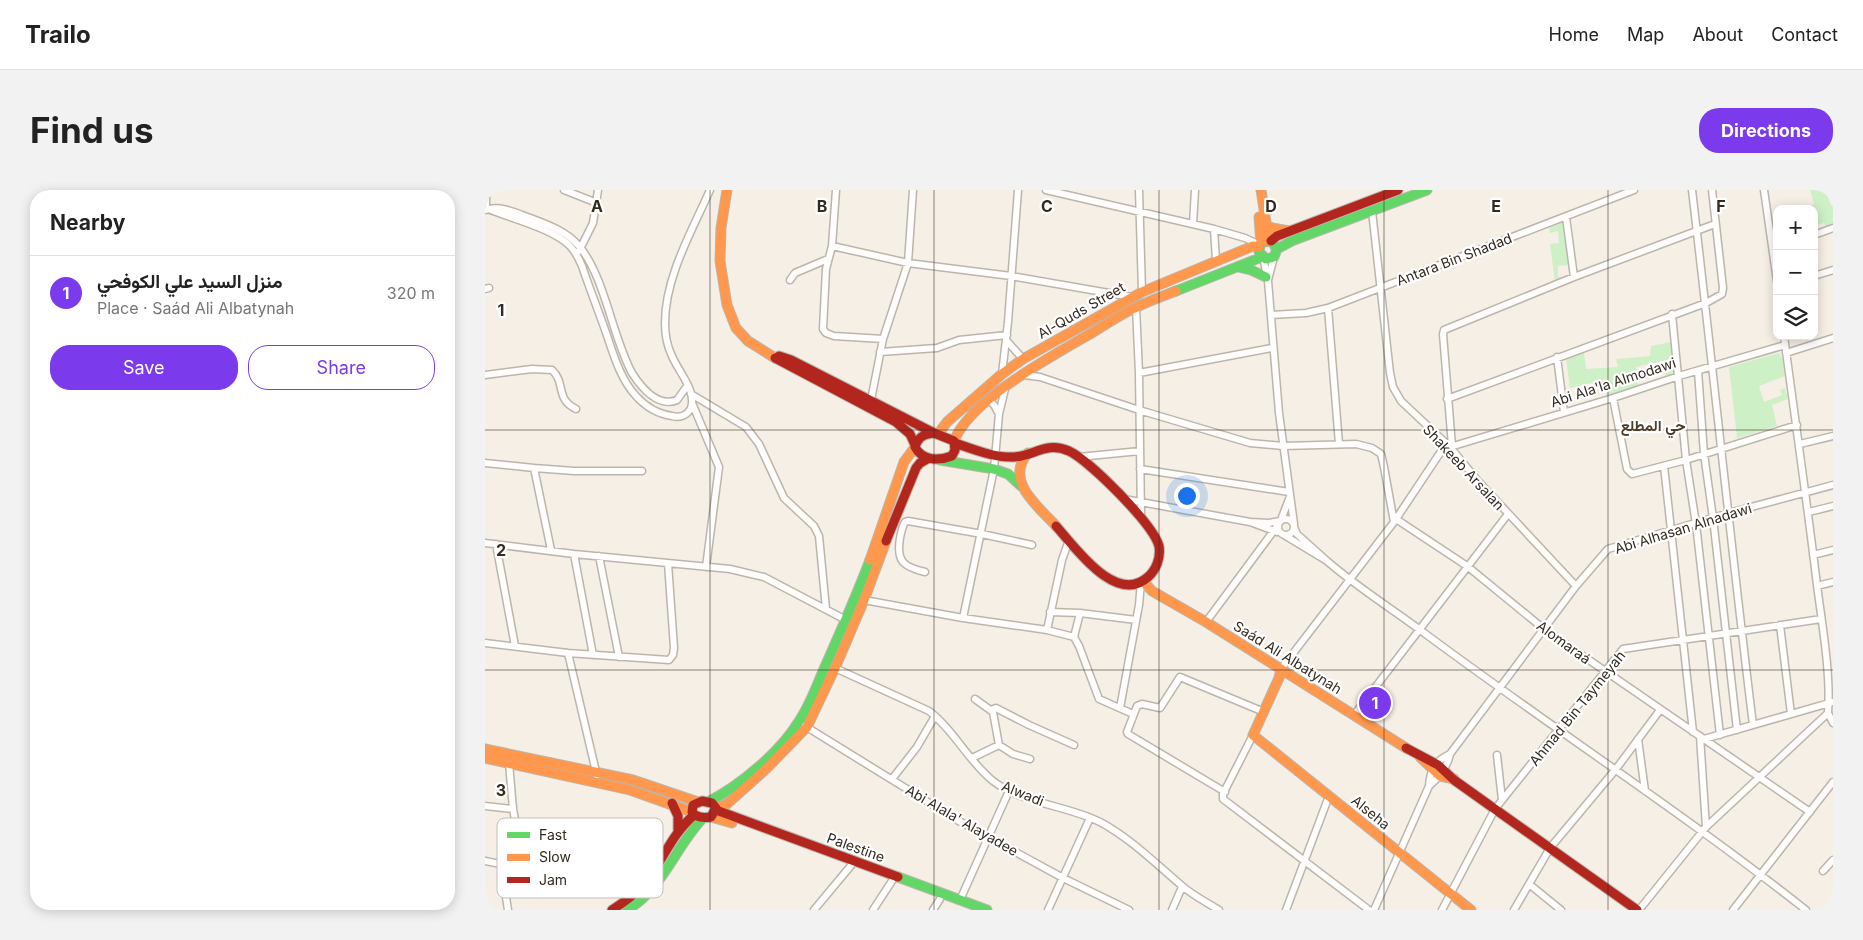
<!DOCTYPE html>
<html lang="en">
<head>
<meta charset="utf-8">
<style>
	body { margin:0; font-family:Inter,Vazirmatn,sans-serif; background:#f2f2f2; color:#222 }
	.controls { position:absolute; right:15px; top:15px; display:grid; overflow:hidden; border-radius:10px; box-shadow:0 2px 12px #0003 }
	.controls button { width:45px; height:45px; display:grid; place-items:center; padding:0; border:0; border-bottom:1px solid #e0e0e0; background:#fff; color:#222; font:25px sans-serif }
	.you { position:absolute; left:701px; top:305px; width:18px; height:18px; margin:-12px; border:4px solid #fff; border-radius:50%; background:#1a73e8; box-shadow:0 0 0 8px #1a73e833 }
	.badge { display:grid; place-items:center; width:32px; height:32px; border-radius:50%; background:#7c3aed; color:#fff; font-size:16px; font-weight:700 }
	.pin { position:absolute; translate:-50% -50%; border:2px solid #fff; box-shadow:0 1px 5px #0006 }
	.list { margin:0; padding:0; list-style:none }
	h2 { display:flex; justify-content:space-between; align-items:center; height:65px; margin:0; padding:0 20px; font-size:21px }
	h2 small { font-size:16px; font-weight:400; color:#767676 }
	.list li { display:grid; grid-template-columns:32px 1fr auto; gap:15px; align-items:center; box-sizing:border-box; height:75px; padding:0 20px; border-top:1px solid #e0e0e0 }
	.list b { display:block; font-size:19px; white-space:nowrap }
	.list p { margin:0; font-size:16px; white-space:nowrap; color:#767676 }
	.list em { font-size:16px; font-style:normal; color:#767676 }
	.actions { display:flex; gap:10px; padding:15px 20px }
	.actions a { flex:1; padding:11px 0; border:1px solid #7c3aed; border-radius:20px; text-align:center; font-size:18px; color:#7c3aed }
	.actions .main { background:#7c3aed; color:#fff }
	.icon { flex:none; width:28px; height:28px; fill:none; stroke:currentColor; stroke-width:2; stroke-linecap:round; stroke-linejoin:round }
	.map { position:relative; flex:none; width:1348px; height:720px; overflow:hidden; border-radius:20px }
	header { display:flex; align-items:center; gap:30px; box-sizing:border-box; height:70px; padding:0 25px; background:#fff; border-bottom:1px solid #e0e0e0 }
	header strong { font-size:24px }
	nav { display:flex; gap:28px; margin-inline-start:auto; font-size:18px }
	.intro { display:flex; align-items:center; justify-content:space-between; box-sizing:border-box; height:120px; padding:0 30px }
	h1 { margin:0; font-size:35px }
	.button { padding:12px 22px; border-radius:20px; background:#7c3aed; color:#fff; font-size:18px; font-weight:700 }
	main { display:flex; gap:30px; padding:0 30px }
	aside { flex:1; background:#fff; border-radius:20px; box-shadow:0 2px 12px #0003 }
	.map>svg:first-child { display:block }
</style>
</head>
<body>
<header>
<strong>Trailo</strong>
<nav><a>Home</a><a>Map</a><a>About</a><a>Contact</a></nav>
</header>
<div class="intro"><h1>Find us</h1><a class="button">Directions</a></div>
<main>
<aside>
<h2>Nearby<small></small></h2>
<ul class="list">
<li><span class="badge">1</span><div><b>منزل السيد علي الكوفحي</b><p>Place · Saád Ali Albatynah</p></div><em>320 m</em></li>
</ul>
<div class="actions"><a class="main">Save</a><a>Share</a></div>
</aside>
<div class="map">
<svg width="1348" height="720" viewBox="0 0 1348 720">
	<rect width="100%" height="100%" fill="#f6efe6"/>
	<path fill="#cef0c7" d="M1325,0h15l6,15h2v20l-7,2 -2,-4 -7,2 2,5 -5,1v-22h-10l10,-5z
		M1081,31l4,44 -12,1v11l12,-1 -15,6 -5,-38 9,-1 -1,-12 -8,2 -1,-5z
		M1186,152l3,32 -8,3 -3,-16 -27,6 2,18 -31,11 -2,-16 -35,8 -4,-30 18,-5 2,16 32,-2 -2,-8 34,-3 1,-10z
		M1294,163l4,7 2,16 -26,10 5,16 18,-7 -2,-5 5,-2 3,11 -16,6 5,21 -40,12 -8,-71z"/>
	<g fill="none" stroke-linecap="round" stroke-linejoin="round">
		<g stroke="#bcb5ac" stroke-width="9">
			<path id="street" d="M79,0l33,13
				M351,0l-4,56 -6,23 -3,60 3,4 8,3 49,3
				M561,0l168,39 31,9 13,6
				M654,0l3,102
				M1207,0c21,178 39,357 61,535
				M1279,0l13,91
				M3,19c22,9 66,20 82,37 6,6 9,13 12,20 7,21 15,41 22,61 8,22 15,51 32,69 9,10 22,18 36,20 7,2 15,0 19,-8 6,-17 -13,-37 -19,-52 -5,-10 -7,-22 -7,-33 0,-46 27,-92 45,-133
				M4,19c15,-3 29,5 44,10 16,6 34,13 46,27 26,31 33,90 53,127 9,14 26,35 45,27l10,-14
				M1,20v-20
				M887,21l18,162 3,14 8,14 49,46 28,34 98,105
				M1081,27l8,60
				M708,34l2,-34
				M729,39l2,31
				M1329,45l19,-7
				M347,56l76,17 103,13 121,21
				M94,61l14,-28 5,-33
				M778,67l5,24 11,132 15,111
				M1329,86l19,-6
				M305,90l5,-7 33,-14
				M783,90l6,-23
				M0,99l4,-1
				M651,117l3,66 2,144
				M843,118l11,136
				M1187,124l14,146 10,64 24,211
				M786,125l35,-2 22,-5 306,-118
				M1299,146c11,83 23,166 33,249 5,39 14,89 11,128
				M521,150l17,19
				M395,162l57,-4 22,-8 48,-5
				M1301,163l47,-15
				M1072,167l7,55
				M1213,181l6,83 9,64 24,212
				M654,183l133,-25
				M517,184l6,-52 10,-132
				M0,185l47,-6 20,1c14,13 3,29 24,39
				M539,185l16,2 99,33 111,33 33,3 73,-2 16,4 9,6 3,13 10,55
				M206,204l55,33 13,17 25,54 30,28 5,10 7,73
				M1128,208l14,71 5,5 54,-14 111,-35
				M962,209l259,-96 16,-9 1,-6 -11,-98
				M504,210l5,5 5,9 6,-25
				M207,213l27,64 -13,100
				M384,214l2,-4 12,-61 25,-76 5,-73
				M1315,254l33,-8
				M967,256l-9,-112 1,-4 130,-53 141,-53
				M965,257l163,-49 66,-22 106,-31
				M594,267l61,-6
				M0,273l49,5 17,82
				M1179,276l29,266
				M49,278l40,3h68
				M655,279l149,23
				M639,309l126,23
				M1324,322l24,-6
				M793 337a8 8 0 1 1 16 0a8 8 0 1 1-16 0Z
				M911,329l71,47 77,63 266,183
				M796,330l8,-21
				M792,342l-27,-10 19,1 11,-2
				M799,345l43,26 -30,-27 -3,-7
				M0,353l89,11 156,15 34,8 82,43
				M11,354l19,102
				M89,364l19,101
				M1328,365l20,-5
				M114,366l20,101
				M842,371c31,27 67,49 100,74 125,93 256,178 379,275
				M440,382c-21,-5 -29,-10 -25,-34 1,-5 2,-11 5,-16l3,-1 74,13 50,11
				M1332,396l16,-4
				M379,410l99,18 84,12 27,7 5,9 20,53 34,15
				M565,422l30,1 56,7
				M478,428l31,-149 5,-55
				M721,432l72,-97
				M1295,435l11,89
				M562,440l15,-70 7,-20
				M589,447l6,-24
				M0,453l83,10 101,7 4,-5 1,-7 -6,-85
				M83,463l29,123
				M350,478l94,43c25,19 39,50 64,70 30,23 73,24 107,41 30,16 55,41 81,63 11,10 25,17 38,25
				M796,479l113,-147 52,-78
				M490,509l18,13 6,33
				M635,518l19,-103 2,-23
				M508,522v-3l3,-1 33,17 45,20
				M1343,523l5,10
				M869,525l154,-201
				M320,536l152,94 106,58 66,32
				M768,545l-30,59v5l146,111
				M1215,546l6,91
				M1153,549l7,52
				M1219,549l129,-37
				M1012,565l5,45
				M487,568l27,-13 14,9 17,5
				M24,573l4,46 11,60
				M407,589l25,-32 18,-31
				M944,596c11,-9 18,-18 21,-32
				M740,602l-97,-58 -1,-2 10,-26 5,-2 18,4 20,-31 84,35
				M0,616l28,3
				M0,671l141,28 11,5
				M16,674l7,46
				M1338,681l10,-11
				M1044,694l32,26
				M475,710l49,-109
				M329,720l40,-48
				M388,720l19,-29
				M448,720l7,-11
				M563,720l42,-92
				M687,720l10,-23
				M801,720l43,-114
				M889,720l55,-124c1,-16 6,-25 21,-32l126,-168 32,-37 121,-36 104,-28
				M957,720l53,-101 128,-160 198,-30
				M1029,720l36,-62 66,-79 44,-59
				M1154,720l67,-83 122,-114
				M1248,720l100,-128"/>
		</g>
		<g stroke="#bcb5ac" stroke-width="11">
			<path id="fast" d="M792,59l-5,-7 -7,-1 -5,4 -1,7 7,7 8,-2 3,-8 17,-9 133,-50
				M753,77l13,3 15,7
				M691,101l86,-34
				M455,270l54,9 14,5 13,12
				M223,612c33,-17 72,-50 91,-81 11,-16 17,-34 25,-52 16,-36 32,-72 46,-109
				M413,687l89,33
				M142,720c36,-21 48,-63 76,-92"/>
		</g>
		<g stroke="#bcb5ac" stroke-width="11">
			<path id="slow" d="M242,0l-6,38 -1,33 7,44 9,23 12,13 27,17
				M776,0l8,51
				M774,27l2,26
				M781,35l6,3 17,3
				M453,244l9,-12 55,-48 21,-15 119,-67 111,-46 6,1
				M469,251c16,-41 98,-85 136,-107 15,-9 31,-20 47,-27 12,-6 26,-11 39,-16
				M543,263c-24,28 10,53 28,73
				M385,370l34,-98 11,-15
				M658,391l9,10 54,31 200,126
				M796,479l-2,9 -26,57 218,175
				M0,559l148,31 65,22
				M935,567l20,19 14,3
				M0,568l145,32 62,22
				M231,618l11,-4 39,-35 41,-42 28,-59 29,-68 22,-59
				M226,627l21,6"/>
		</g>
		<g stroke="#bcb5ac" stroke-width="11">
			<path id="jam" d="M786,51l6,-5 121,-46
				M294,166l12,4 143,73
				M290,168l121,64 14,12 5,11
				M449,243l20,8 1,9 -3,6c-13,5 -30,5 -37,-9 3,-10 9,-13 19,-14z
				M470,253c18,6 39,15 59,14 20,-1 32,-16 55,-6 21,10 84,73 90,95 2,12 -3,24 -11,31 -32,29 -73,-30 -92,-51
				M401,351l30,-73 4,-5 9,-5
				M921,558l32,17 16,15 183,130
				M217,611l10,2 4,5 -5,9c-7,1 -15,1 -19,-5l1,-7z
				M187,613l6,13v14
				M231,620l182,67
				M127,720c12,-8 24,-16 34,-28 17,-22 26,-48 48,-67"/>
		</g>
		<use href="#street" stroke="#fefdfb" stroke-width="6"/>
		<use href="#fast" stroke="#63d668" stroke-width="9"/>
		<use href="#slow" stroke="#ff974d" stroke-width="9"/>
		<use href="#jam" stroke="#b3261e" stroke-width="9"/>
	</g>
	<path fill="none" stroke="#322a1f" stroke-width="1" stroke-opacity="0.55" d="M225,0v720M449,0v720M674,0v720M899,0v720M1123,0v720M0,240h1348M0,480h1348"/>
	<g text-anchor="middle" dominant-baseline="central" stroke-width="4.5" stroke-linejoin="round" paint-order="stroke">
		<g font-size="14" fill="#322a1f" stroke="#fff">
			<text transform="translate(969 69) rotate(-21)">Antara Bin Shadad</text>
			<text transform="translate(596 120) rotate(-30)">Al-Quds Street</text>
			<text transform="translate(1128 192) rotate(-18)">Abi Ala'la Almodawi</text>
			<text transform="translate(979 277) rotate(47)">Shakeeb Arsalan</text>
			<text transform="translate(1198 338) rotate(-17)">Abi Alhasan Alnadawi</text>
			<text transform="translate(1079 452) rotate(36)">Alomaraá</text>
			<text transform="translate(803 467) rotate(32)">Saád Ali Albatynah</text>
			<text transform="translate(1092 518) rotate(-51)">Ahmad Bin Taymeyah</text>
			<text transform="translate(538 603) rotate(22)">Alwadi</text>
			<text transform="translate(886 622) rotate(39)">Alseha</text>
			<text transform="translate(477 630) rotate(30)">Abi Alala' Alayadee</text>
			<text transform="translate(371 657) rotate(20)">Palestine</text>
		</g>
		<g font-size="15" font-weight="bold" fill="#4e3d26" stroke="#fff">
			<text x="1168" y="235">حي المطلع</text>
		</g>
	</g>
	<rect x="12" y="628" width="166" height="80" rx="8" fill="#fff" stroke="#c2bfbc" stroke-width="1"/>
	<rect x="22" y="642" width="23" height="6" fill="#63d668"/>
	<rect x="22" y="664" width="23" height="7" fill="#ff974d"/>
	<rect x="22" y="687" width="23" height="6" fill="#b3261e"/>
	<g font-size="14" fill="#322a1f">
		<text x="54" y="650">Fast</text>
		<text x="54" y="672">Slow</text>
		<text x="54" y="695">Jam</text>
	</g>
	<g font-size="16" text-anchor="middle" font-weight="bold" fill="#322a1f" stroke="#fff" stroke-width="4.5" stroke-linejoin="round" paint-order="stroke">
		<text x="112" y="22">A</text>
		<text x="337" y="22">B</text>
		<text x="562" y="22">C</text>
		<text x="786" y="22">D</text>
		<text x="1011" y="22">E</text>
		<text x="1236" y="22">F</text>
		<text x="16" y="126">1</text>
		<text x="16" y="366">2</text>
		<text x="16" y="606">3</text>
	</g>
</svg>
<div class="controls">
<button>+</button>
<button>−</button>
<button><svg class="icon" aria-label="layers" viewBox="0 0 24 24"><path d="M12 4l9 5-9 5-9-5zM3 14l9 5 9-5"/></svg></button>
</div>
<div class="you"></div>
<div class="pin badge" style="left:890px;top:513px">1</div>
</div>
</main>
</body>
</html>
